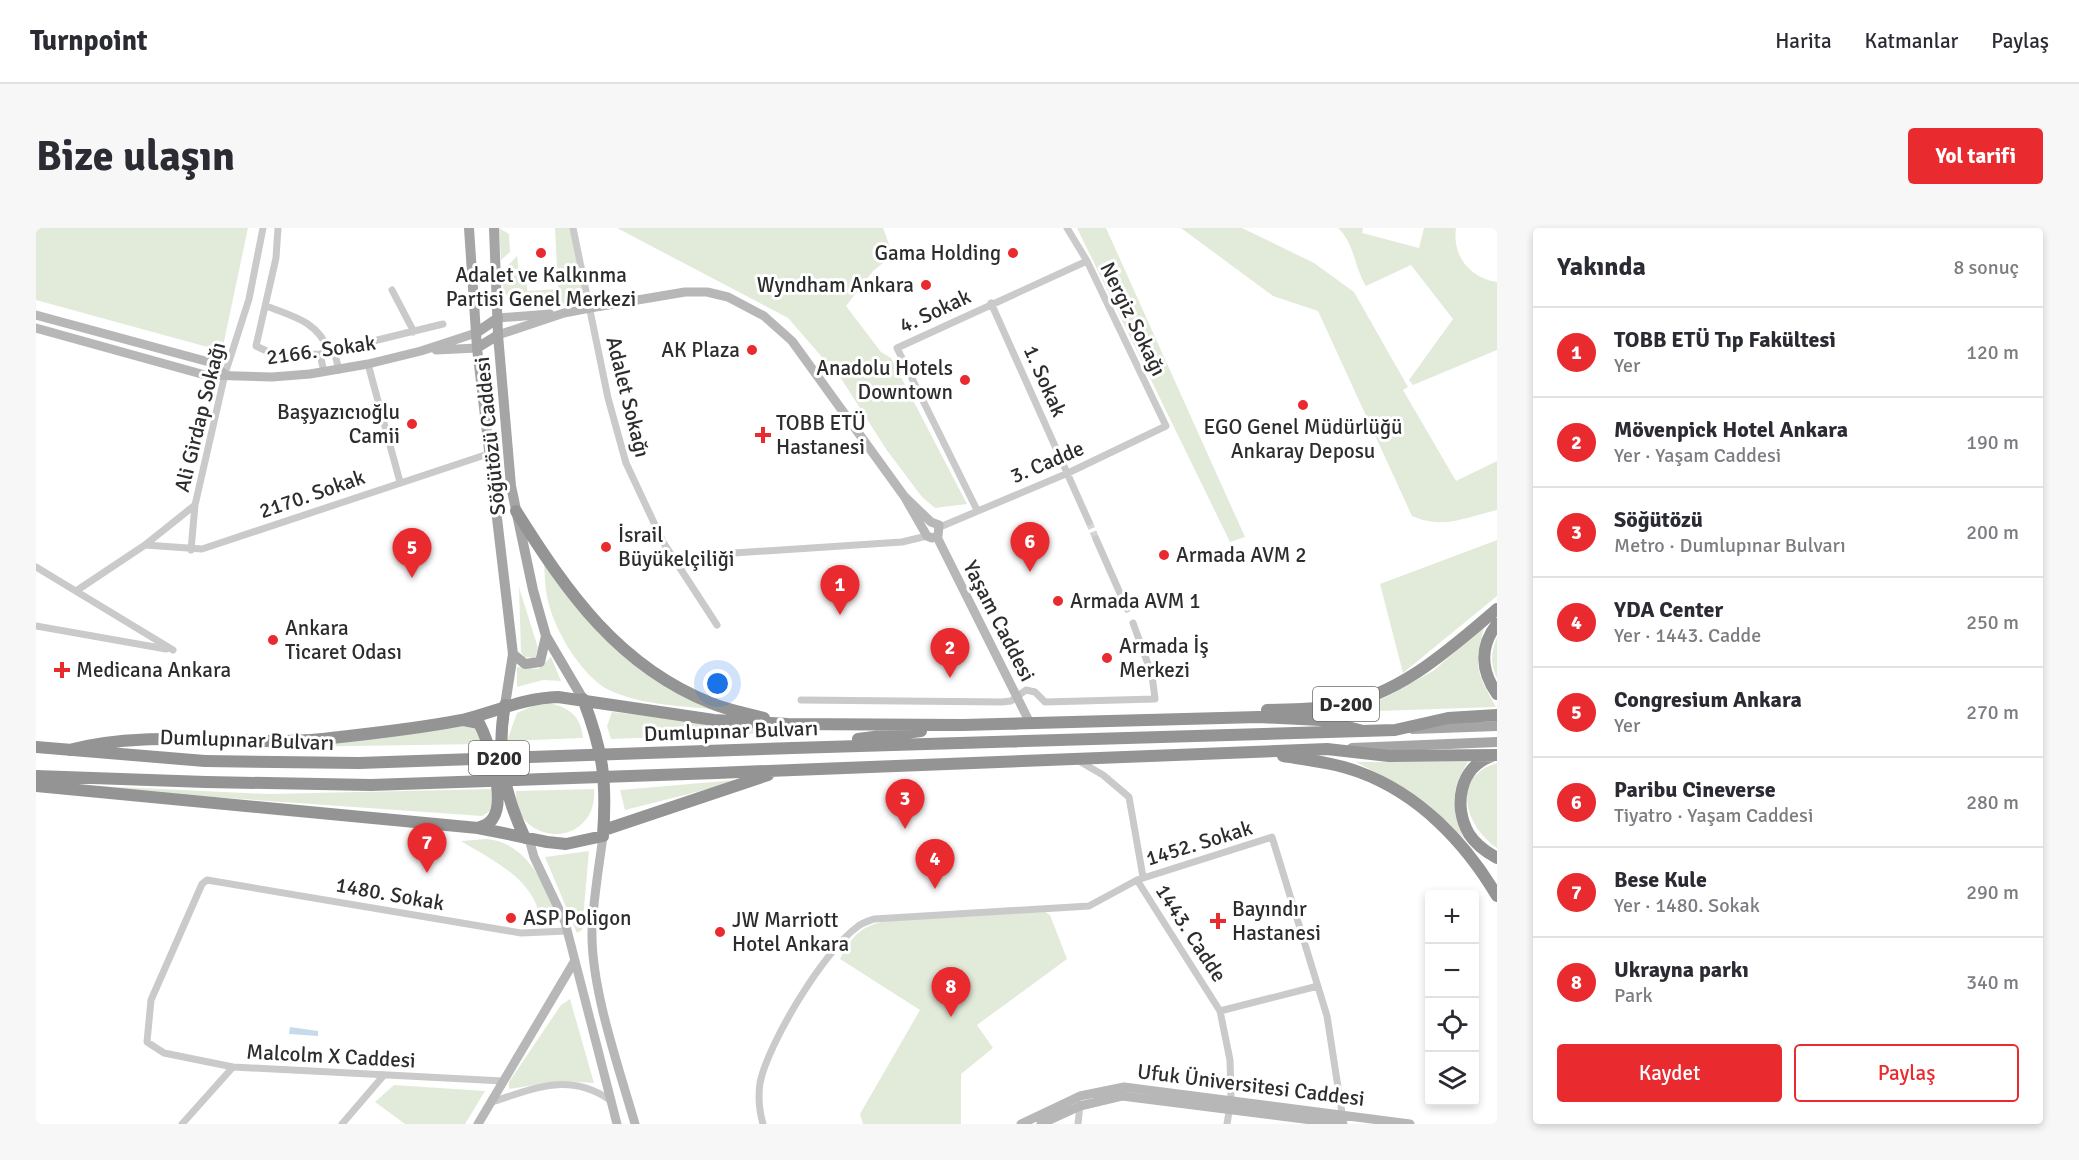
<!DOCTYPE html>
<html lang="tr">
<head>
<meta charset="utf-8">
<style>
	body { margin:0; font-family:Signika,sans-serif; background:#f7f7f7; color:#2b2b33 }
	.controls { position:absolute; right:18px; bottom:18px; display:grid; overflow:hidden; border-radius:6px; box-shadow:0 3px 9px #0003 }
	.controls button { width:54px; height:54px; display:grid; place-items:center; padding:0; border:0; border-bottom:2px solid #e1e1e2; background:#fff; color:#2b2b33; font:30px sans-serif }
	.you { position:absolute; left:682px; top:456px; width:21px; height:21px; margin:-15px; border:4px solid #fff; border-radius:50%; background:#1a73e8; box-shadow:0 0 0 9px #1a73e833 }
	.badge { display:grid; place-items:center; width:39px; height:39px; border-radius:50%; background:#e92a2e; color:#fff; font-size:20px; font-weight:700 }
	.pin { position:absolute; translate:-50% -50px; filter:drop-shadow(0 2px 3px #0008) }
	.pin::after { content:''; position:absolute; top:32px; width:21px; height:18px; background:inherit; clip-path:polygon(0 0,100% 0,50% 100%) }
	.list { margin:0; padding:0; list-style:none }
	h2 { display:flex; justify-content:space-between; align-items:center; height:78px; margin:0; padding:0 24px; font-size:26px }
	h2 small { font-size:20px; font-weight:400; color:#7c7c81 }
	.list li { display:grid; grid-template-columns:39px 1fr auto; gap:18px; align-items:center; box-sizing:border-box; height:90px; padding:0 24px; border-top:2px solid #e1e1e2 }
	.list b { display:block; font-size:22px; white-space:nowrap }
	.list p { margin:0; font-size:20px; white-space:nowrap; color:#7c7c81 }
	.list em { font-size:20px; font-style:normal; color:#7c7c81 }
	.actions { display:flex; gap:12px; padding:18px 24px }
	.actions a { flex:1; padding:14px 0; border:2px solid #e92a2e; border-radius:6px; text-align:center; font-size:21px; color:#e92a2e }
	.actions .main { background:#e92a2e; color:#fff }
	.icon { flex:none; width:33px; height:33px; fill:none; stroke:currentColor; stroke-width:2; stroke-linecap:round; stroke-linejoin:round }
	.map { position:relative; flex:none; width:1461px; height:896px; overflow:hidden; border-radius:6px }
	header { display:flex; align-items:center; gap:36px; box-sizing:border-box; height:84px; padding:0 30px; background:#fff; border-bottom:2px solid #e1e1e2 }
	header strong { font-size:28px }
	nav { display:flex; gap:33px; margin-inline-start:auto; font-size:21px }
	.intro { display:flex; align-items:center; justify-content:space-between; box-sizing:border-box; height:144px; padding:0 36px }
	h1 { margin:0; font-size:42px }
	.button { padding:15px 27px; border-radius:6px; background:#e92a2e; color:#fff; font-size:21px; font-weight:700 }
	main { display:flex; gap:36px; padding:0 36px }
	aside { flex:1; background:#fff; border-radius:6px; box-shadow:0 3px 9px #0003 }
	.map>svg:first-child { display:block }
</style>
</head>
<body>
<header>
<strong>Turnpoint</strong>
<nav><a>Harita</a><a>Katmanlar</a><a>Paylaş</a></nav>
</header>
<div class="intro"><h1>Bize ulaşın</h1><a class="button">Yol tarifi</a></div>
<main>
<div class="map">
<svg width="1461" height="896" viewBox="0 0 1461 896">
	<rect width="100%" height="100%" fill="#fff"/>
	<path fill="#e2ebda" d="M0,0h212l-26,123 -186,-51z
		M463,0l10,6 1,18 -9,8z
		M519,0h15l14,69c-10,11 -60,12 -73,3 -8,-6 -9,-17 -10,-27l16,-17 3,24 7,1v10l31,-2z
		M581,0h266l10,27 -20,16 -27,35 35,46 10,6 76,146 -32,4 -13,-11 -36,-48 -44,-69 -54,-62z
		M1041,0h29l139,309 -15,5z
		M1145,0h61l72,35 40,29 54,95 -5,3 53,91 41,-20v49c-32,7 -52,20 -85,6l-94,-205 -45,-15z
		M1302,0h25l-1,5 57,15 5,-20h32c-4,27 13,50 41,54v68l-84,35 -4,-5 44,-61 -42,-54 -45,21c-12,-19 -11,-42 -28,-58z
		M1461,312v56l-94,77 -23,-89z
		M508,336c31,43 63,83 107,113 21,14 48,23 71,33 -37,-4 -79,-4 -113,-20 -27,-13 -55,-61 -61,-89 -3,-12 -3,-25 -4,-37z
		M483,359l19,61 -3,10 -11,-1 -3,-5z
		M1448,399c-10,40 -8,45 12,80l-148,5 40,-16 45,-25z
		M1461,409v41c-7,-14 -6,-26 0,-41z
		M515,429l10,24 -18,-1 -26,7v-20l21,2z
		M506,474c24,3 39,12 41,36l-76,3 10,-28z
		M576,484l186,20 -187,7 -4,-13z
		M424,494l17,6 6,16 -263,4 134,-8z
		M1320,534h112c-18,28 -17,48 -4,77 -31,-35 -67,-56 -108,-77z
		M1461,535v85c-32,-22 -47,-71 0,-85z
		M712,551l-123,31 -5,-20z
		M61,558l172,8 224,-5 -1,21 -10,6 -384,-27z
		M558,561c4,47 -51,61 -75,24 -3,-6 -3,-15 -3,-22z
		M450,611c36,2 57,39 68,70l-6,16 -7,-1c-4,-44 -46,-62 -80,-83z
		M553,623l-7,79 -5,3 -32,-76z
		M1009,684l5,3 17,44 -90,66 16,23 -32,26v50h-98l-3,-10 60,-104 -80,-51c12,-23 21,-34 48,-38z
		M534,771l24,84 -33,-2 -52,8v-7l52,-77z
		M358,857l91,6 -20,33h-60l-30,-22z"/>
	<path fill="#c5dbec" d="M254,799l28,4v5l-29,-2z"/>
	<g fill="none" stroke-linecap="round" stroke-linejoin="round">
		<path stroke="#d5d5d5" stroke-width="7" stroke-dasharray="7 3.5" stroke-linecap="butt" d="M1053,294l7,17"/>
		<path stroke="#cacaca" stroke-width="7" d="M242,0l-2,30 -20,88 19,9 45,-1 123,-30
			M537,0l35,170 18,65 37,79 54,83
			M356,62l22,42
			M955,75l98,219
			M230,78c27,10 53,16 63,46
			M298,123l5,19
			M284,126l4,18
			M332,136l32,118
			M941,282l-80,-162 190,-87
			M904,299l128,-54 98,-47 -79,-165 -20,-33
			M1060,311l31,70
			M109,317l57,4 286,-95
			M155,322l4,-45
			M638,333l30,-6 198,-13 25,-6
			M0,339l137,83
			M40,363l69,-46 50,-40 30,-131 24,-75 14,-71
			M0,398l130,23
			M765,472l201,2 9,-1 15,-11 9,2 10,10 110,-3 -3,-24 -19,-52
			M1043,533l24,14 26,22 14,80
			M1101,652l83,131 10,49 1,39 -4,25
			M1184,783l98,-25
			M197,839l-69,-14 -17,-11 4,-42 51,-116 5,-4 314,53 46,-2
			M456,874c43,-14 77,-30 118,-2
			M146,896l51,-57 270,14
			M306,896l42,-49
			M727,896c-4,-14 -5,-27 -3,-41 8,-40 64,-132 97,-156 4,-4 11,-6 17,-8l215,-13 48,-26 135,-43 55,179 15,97
			M1042,896l2,-20"/>
		<path stroke="#b7b7b7" stroke-width="9" d="M0,87l173,47 16,12
			M462,90l52,-4
			M0,100l169,47 67,2 38,-3 58,-10 53,-13 55,-18
			M462,107l66,-22 26,-5 95,-16h22l21,5 36,19 28,25 112,155 23,40 5,2 6,-2 1,-11 -8,-3 -27,-26
			M400,122l41,-2
			M901,309l92,184
			M567,608c-4,31 -10,64 -11,96 -1,57 27,136 43,192
			M493,611l5,18 31,65 52,202
			M442,896l96,-162
			M985,896l59,-28 44,-9 286,37
			M1005,896l39,-18 42,-10 221,28"/>
		<path stroke="#a5a5a5" stroke-width="10" d="M433,0l8,120 36,306 -8,51
			M458,0l4,107 13,151 22,104 13,46 37,63
			M440,105l22,-15
			M441,120l21,-13
			M477,426l12,10 15,-2 6,-26
			M1377,501l84,-3
			M1316,520l145,-6"/>
		<path stroke="#949494" stroke-width="12" d="M480,283c51,81 102,155 195,192 16,7 35,10 53,15
			M1461,396c-18,23 -16,47 0,70
			M469,477c-9,48 -1,89 20,133
			M1231,482c23,-1 46,0 69,-4 64,-11 114,-57 161,-97
			M428,492l15,3c10,19 27,77 14,95 -3,6 -9,8 -15,10
			M822,511l63,-8
			M0,519l169,14
			M757,520l602,-18 53,-12 49,-3
			M33,522c82,-22 170,-3 253,-11 46,-5 94,-10 140,-19 33,-8 61,-22 96,-23l156,23 74,4 175,1 296,-8 62,3 42,11
			M1247,528c25,4 52,7 76,16 60,22 106,70 138,124
			M1456,528c-33,11 -39,51 -23,78 7,11 17,18 28,24
			M680,545l611,-24 62,7 108,-1
			M0,548l170,6
			M0,558l442,42 69,14 19,2 37,-8c4,-56 0,-85 -20,-137
			M568,602l164,-55"/>
		<path stroke="#949494" stroke-width="12" d="M169,533l154,2 434,-15
			M170,554l165,3 345,-12"/>
	</g>
	<g fill="#e92a2e" stroke="#fff" stroke-width="2">
		<circle cx="505" cy="25" r="6"/>
		<circle cx="977" cy="25" r="6"/>
		<circle cx="890" cy="57" r="6"/>
		<circle cx="716" cy="122" r="6"/>
		<circle cx="929" cy="152" r="6"/>
		<circle cx="1267" cy="177" r="6"/>
		<circle cx="376" cy="196" r="6"/>
		<path d="M724 198h6v6h6v6h-6v6h-6v-6h-6v-6h6z"/>
		<circle cx="570" cy="319" r="6"/>
		<circle cx="1128" cy="327" r="6"/>
		<circle cx="1022" cy="373" r="6"/>
		<circle cx="237" cy="412" r="6"/>
		<circle cx="1071" cy="430" r="6"/>
		<path d="M23 433h6v6h6v6h-6v6h-6v-6h-6v-6h6z"/>
		<circle cx="475" cy="690" r="6"/>
		<path d="M1179 684h6v6h6v6h-6v6h-6v-6h-6v-6h6z"/>
		<circle cx="684" cy="704" r="6"/>
	</g>
	<g text-anchor="middle" dominant-baseline="central" stroke-width="6" stroke-linejoin="round" paint-order="stroke">
		<g fill="#fff" stroke="#6c6c6c" stroke-width="1.5">
			<rect x="1277" y="459" width="66" height="34" rx="4.5"/>
			<rect x="433" y="513" width="60" height="34" rx="4.5"/>
		</g>
		<g font-size="20" font-weight="bold" fill="#2d2d2d">
			<text x="1310" y="476">D-200</text>
			<text x="463" y="530">D200</text>
		</g>
		<g font-size="21" fill="#2d2d2d" stroke="#fff" text-anchor="start">
			<text x="965" y="25" text-anchor="end">Gama Holding</text>
			<text x="505" y="47" text-anchor="middle">Adalet ve Kalkınma<tspan x="505" dy="24">Partisi Genel Merkezi</tspan></text>
			<text x="878" y="57" text-anchor="end">Wyndham Ankara</text>
			<text x="704" y="122" text-anchor="end">AK Plaza</text>
			<text x="917" y="140" text-anchor="end">Anadolu Hotels<tspan x="917" dy="24">Downtown</tspan></text>
			<text x="364" y="184" text-anchor="end">Başyazıcıoğlu<tspan x="364" dy="24">Camii</tspan></text>
			<text x="740" y="195">TOBB ETÜ<tspan x="740" dy="24">Hastanesi</tspan></text>
			<text x="1267" y="199" text-anchor="middle">EGO Genel Müdürlüğü<tspan x="1267" dy="24">Ankaray Deposu</tspan></text>
			<text x="582" y="307">İsrail<tspan x="582" dy="24">Büyükelçiliği</tspan></text>
			<text x="1140" y="327">Armada AVM 2</text>
			<text x="1034" y="373">Armada AVM 1</text>
			<text x="249" y="400">Ankara<tspan x="249" dy="24">Ticaret Odası</tspan></text>
			<text x="1083" y="418">Armada İş<tspan x="1083" dy="24">Merkezi</tspan></text>
			<text x="40" y="442">Medicana Ankara</text>
			<text x="1196" y="681">Bayındır<tspan x="1196" dy="24">Hastanesi</tspan></text>
			<text x="487" y="690">ASP Poligon</text>
			<text x="696" y="692">JW Marriott<tspan x="696" dy="24">Hotel Ankara</tspan></text>
		</g>
		<g font-size="21" fill="#2d2d2d" stroke="#fff">
			<text transform="translate(899 83) rotate(-25)">4. Sokak</text>
			<text transform="translate(1097 91) rotate(64)">Nergiz Sokağı</text>
			<text transform="translate(285 122) rotate(-8)">2166. Sokak</text>
			<text transform="translate(1009 153) rotate(66)">1. Sokak</text>
			<text transform="translate(592 169) rotate(76)">Adalet Sokağı</text>
			<text transform="translate(164 189) rotate(-76)">Ali Girdap Sokağı</text>
			<text transform="translate(454 208) rotate(-96)">Söğütözü Caddesi</text>
			<text transform="translate(1011 234) rotate(-23)">3. Cadde</text>
			<text transform="translate(276 266) rotate(-19)">2170. Sokak</text>
			<text transform="translate(963 393) rotate(63)">Yaşam Caddesi</text>
			<text transform="translate(695 503) rotate(-2)">Dumlupınar Bulvarı</text>
			<text transform="translate(211 512) rotate(2)">Dumlupınar Bulvarı</text>
			<text transform="translate(1163 615) rotate(-17)">1452. Sokak</text>
			<text transform="translate(354 666) rotate(10)">1480. Sokak</text>
			<text transform="translate(1155 705) rotate(57)">1443. Cadde</text>
			<text transform="translate(295 828) rotate(3)">Malcolm X Caddesi</text>
			<text transform="translate(1215 857) rotate(7)">Ufuk Üniversitesi Caddesi</text>
		</g>
	</g>
</svg>
<div class="controls">
<button>+</button>
<button>−</button>
<button><svg class="icon" aria-label="locate" viewBox="0 0 24 24"><circle cx="12" cy="12" r="6"/><path d="M12 2v4M12 18v4M2 12h4M18 12h4"/></svg></button>
<button><svg class="icon" aria-label="layers" viewBox="0 0 24 24"><path d="M12 4l9 5-9 5-9-5zM3 14l9 5 9-5"/></svg></button>
</div>
<div class="you"></div>
<div class="pin badge" style="left:804px;top:387px">1</div>
<div class="pin badge" style="left:914px;top:450px">2</div>
<div class="pin badge" style="left:869px;top:601px">3</div>
<div class="pin badge" style="left:899px;top:661px">4</div>
<div class="pin badge" style="left:376px;top:350px">5</div>
<div class="pin badge" style="left:994px;top:344px">6</div>
<div class="pin badge" style="left:391px;top:645px">7</div>
<div class="pin badge" style="left:915px;top:789px">8</div>
</div>
<aside>
<h2>Yakında<small>8 sonuç</small></h2>
<ul class="list">
<li><span class="badge">1</span><div><b>TOBB ETÜ Tıp Fakültesi</b><p>Yer</p></div><em>120 m</em></li>
<li><span class="badge">2</span><div><b>Mövenpick Hotel Ankara</b><p>Yer · Yaşam Caddesi</p></div><em>190 m</em></li>
<li><span class="badge">3</span><div><b>Söğütözü</b><p>Metro · Dumlupınar Bulvarı</p></div><em>200 m</em></li>
<li><span class="badge">4</span><div><b>YDA Center</b><p>Yer · 1443. Cadde</p></div><em>250 m</em></li>
<li><span class="badge">5</span><div><b>Congresium Ankara</b><p>Yer</p></div><em>270 m</em></li>
<li><span class="badge">6</span><div><b>Paribu Cineverse</b><p>Tiyatro · Yaşam Caddesi</p></div><em>280 m</em></li>
<li><span class="badge">7</span><div><b>Bese Kule</b><p>Yer · 1480. Sokak</p></div><em>290 m</em></li>
<li><span class="badge">8</span><div><b>Ukrayna parkı</b><p>Park</p></div><em>340 m</em></li>
</ul>
<div class="actions"><a class="main">Kaydet</a><a>Paylaş</a></div>
</aside>
</main>
</body>
</html>
